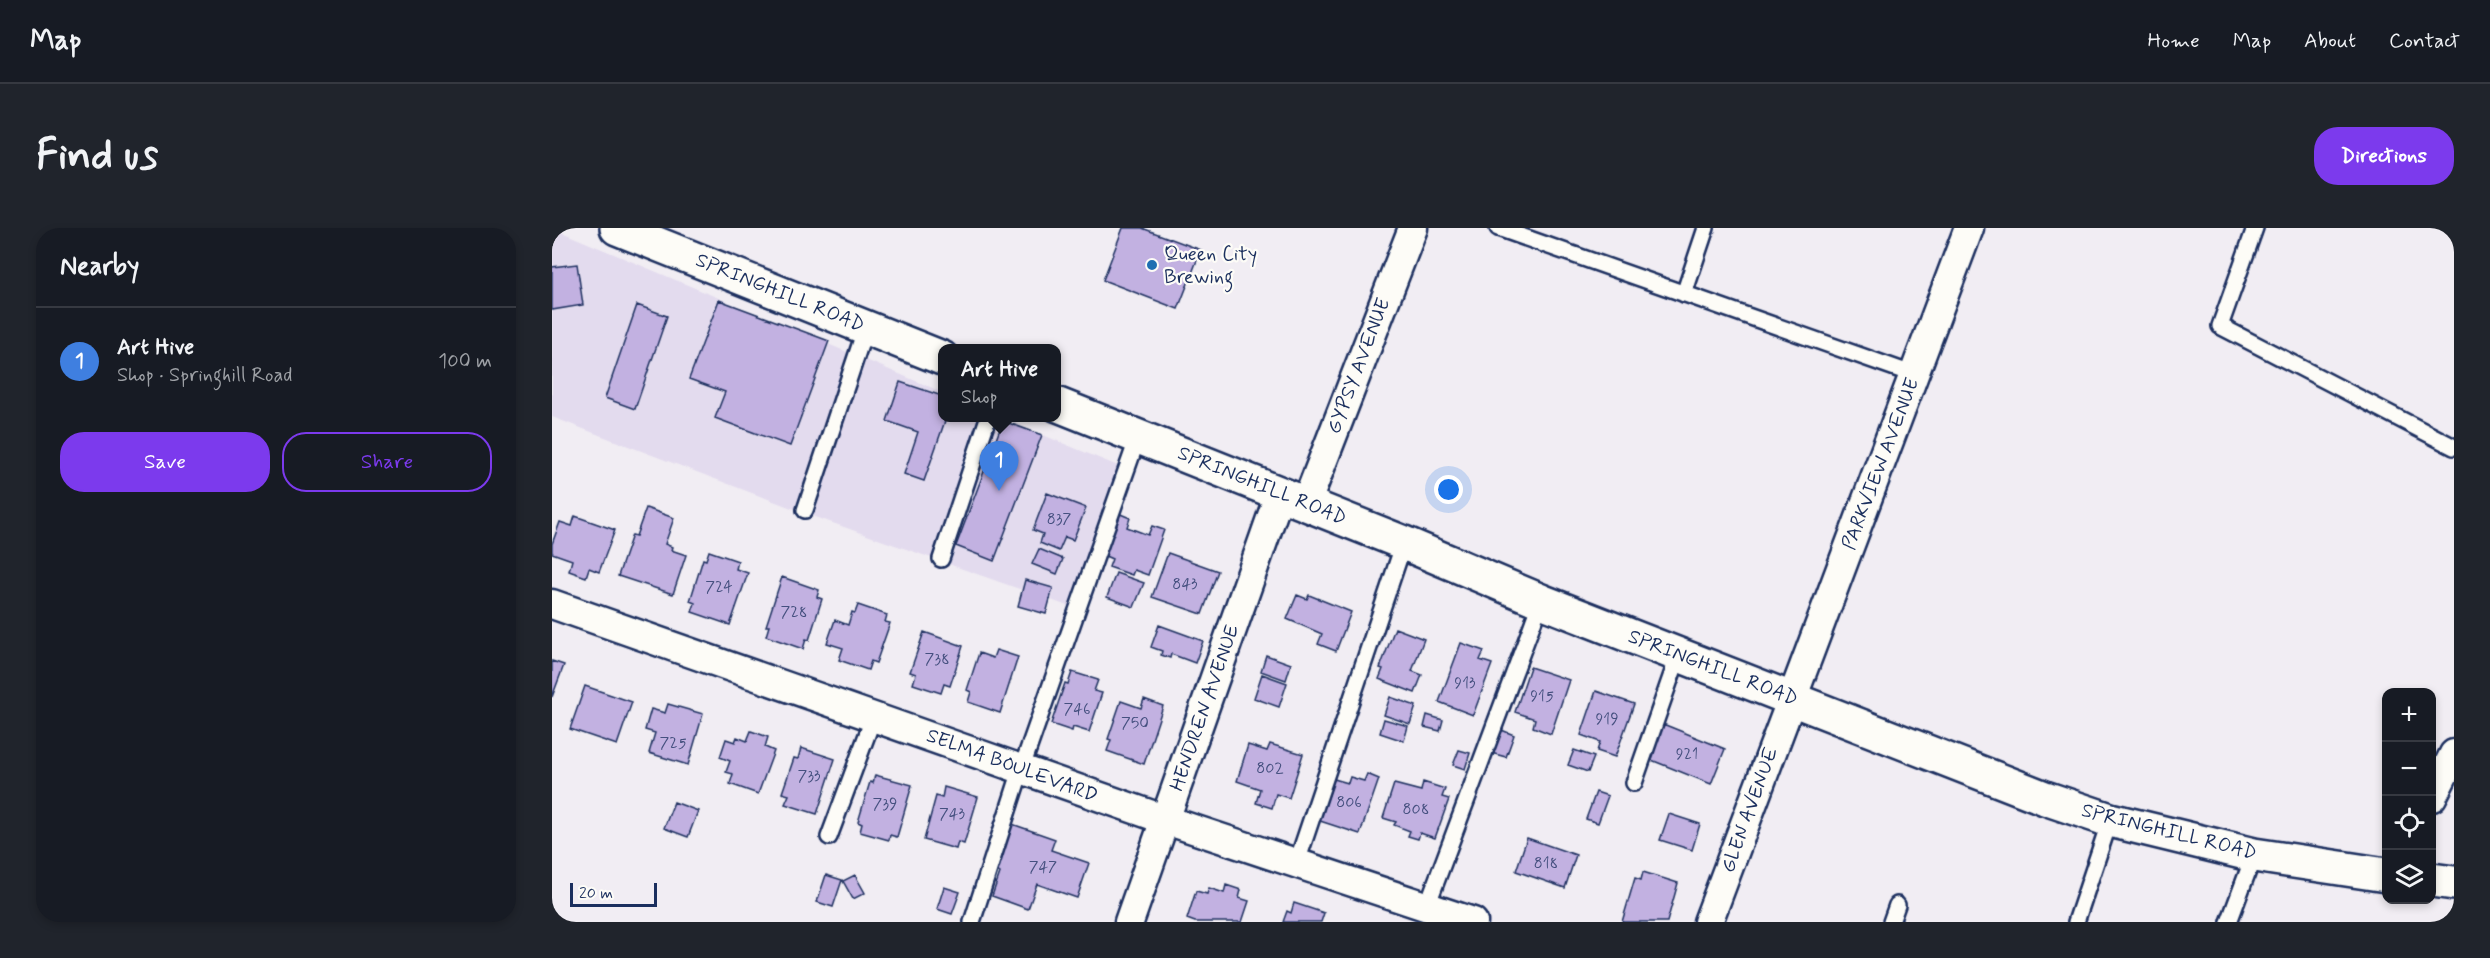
<!DOCTYPE html>
<html lang="en">
<head>
<meta charset="utf-8">
<style>
	body { margin:0; font-family:Mynerve,sans-serif; background:#20242c; color:#f1f3f6 }
	.controls { position:absolute; right:18px; bottom:18px; display:grid; overflow:hidden; border-radius:12px; box-shadow:0 3px 9px #0003 }
	.controls button { width:54px; height:54px; display:grid; place-items:center; padding:0; border:0; border-bottom:2px solid #363941; background:#171b24; color:#f1f3f6; font:30px sans-serif }
	.scale { position:absolute; left:18px; bottom:15px; width:87px; box-sizing:border-box; padding-left:6px; border:3px solid #1b2f5e; border-top:0; font-size:16px; line-height:21px; white-space:nowrap; color:#1b2f5e; -webkit-text-stroke:4px #fdfcf7; paint-order:stroke }
	.you { position:absolute; left:897px; top:262px; width:21px; height:21px; margin:-15px; border:4px solid #fff; border-radius:50%; background:#1a73e8; box-shadow:0 0 0 9px #1a73e833 }
	.badge { display:grid; place-items:center; width:39px; height:39px; border-radius:50%; background:#7c3aed; color:#fff; font-size:20px; font-weight:700 }
	.pin { position:absolute; translate:-50% -50px; filter:drop-shadow(0 2px 3px #0008) }
	.pin::after { content:''; position:absolute; top:32px; width:21px; height:18px; background:inherit; clip-path:polygon(0 0,100% 0,50% 100%) }
	.popup { position:absolute; left:386px; top:116px; width:123px; height:78px; box-sizing:border-box; display:grid; place-content:center; border-radius:12px; background:#171b24; filter:drop-shadow(0 2px 4px #0005); font-size:20px; white-space:nowrap; color:#9ea1a6 }
	.popup b { font-size:22px; color:#f1f3f6 }
	.popup::after { content:''; position:absolute; left:50%; top:100%; margin-left:-12px; border:12px solid transparent; border-top-color:#171b24 }
	.list { margin:0; padding:0; list-style:none }
	h2 { display:flex; justify-content:space-between; align-items:center; height:78px; margin:0; padding:0 24px; font-size:26px }
	h2 small { font-size:20px; font-weight:400; color:#9ea1a6 }
	.list li { display:grid; grid-template-columns:39px 1fr auto; gap:18px; align-items:center; box-sizing:border-box; height:108px; padding:0 24px; border-top:2px solid #363941 }
	.list b { display:block; font-size:22px; white-space:nowrap }
	.list p { margin:0; font-size:20px; white-space:nowrap; color:#9ea1a6 }
	.list em { font-size:20px; font-style:normal; color:#9ea1a6 }
	.actions { display:flex; gap:12px; padding:18px 24px }
	.actions a { flex:1; padding:14px 0; border:2px solid #7c3aed; border-radius:24px; text-align:center; font-size:21px; color:#7c3aed }
	.actions .main { background:#7c3aed; color:#fff }
	.icon { flex:none; width:33px; height:33px; fill:none; stroke:currentColor; stroke-width:2; stroke-linecap:round; stroke-linejoin:round }
	.map { position:relative; flex:none; width:1902px; height:694px; overflow:hidden; border-radius:24px }
	header { display:flex; align-items:center; gap:36px; box-sizing:border-box; height:84px; padding:0 30px; background:#171b24; border-bottom:2px solid #363941 }
	header strong { font-size:28px }
	nav { display:flex; gap:33px; margin-inline-start:auto; font-size:21px }
	.intro { display:flex; align-items:center; justify-content:space-between; box-sizing:border-box; height:144px; padding:0 36px }
	h1 { margin:0; font-size:42px }
	.button { padding:15px 27px; border-radius:24px; background:#7c3aed; color:#fff; font-size:21px; font-weight:700 }
	main { display:flex; gap:36px; padding:0 36px }
	aside { flex:1; background:#171b24; border-radius:24px; box-shadow:0 3px 9px #0003 }
	.map>svg:first-child { display:block }
</style>
</head>
<body>
<header>
<strong>Map</strong>
<nav><a>Home</a><a>Map</a><a>About</a><a>Contact</a></nav>
</header>
<div class="intro"><h1>Find us</h1><a class="button">Directions</a></div>
<main>
<aside>
<h2>Nearby<small></small></h2>
<ul class="list">
<li><span class="badge" style="background:#3f7fe0">1</span><div><b>Art Hive</b><p>Shop · Springhill Road</p></div><em>100 m</em></li>
</ul>
<div class="actions"><a class="main">Save</a><a>Share</a></div>
</aside>
<div class="map">
<svg width="1902" height="694" viewBox="0 0 1902 694">
	<rect width="100%" height="100%" fill="#f1edf3"/>
	<filter id="ink" filterUnits="userSpaceOnUse"><feTurbulence type="fractalNoise" baseFrequency=".0167" numOctaves="2"/><feDisplacementMap in="SourceGraphic" scale="12" xChannelSelector="R" yChannelSelector="G"/><feConvolveMatrix kernelMatrix="1 2 1 2 8 2 1 2 1" color-interpolation-filters="sRGB"/></filter>
	<g filter="url(#ink)">
		<path fill="#e3dbee" d="M0,0l390,164v26h60l128,53 -48,140 -272,-96 -258,-98z"/>
		<path fill="#c2b1e1" stroke="#1b2f5e" stroke-width="1.5" d="M571,0h19l59,22 -23,59 -75,-29z
			M25,36l6,41 -31,5v-43z
			M167,72l110,41 -39,105 -75,-28 10,-26 -36,-13z
			M85,77l30,11 -32,93 -30,-11z
			M348,154l42,14v22h4l-22,63 -20,-7 14,-42 -31,-11z
			M451,193l39,14 -48,126 -38,-15z
			M495,265l39,15 -13,32 -8,-3 -6,14 -19,-8 3,-9 -10,-4z
			M94,280l28,10 -9,26 7,3 -1,3 15,5 -13,39 -55,-18 14,-41 4,1z
			M566,285l12,5 -3,9 21,8 4,-9 12,4 -16,45 -14,-5 -2,5 -23,-8 3,-8 -9,-4z
			M23,288l40,14 -16,42 -10,-4 -3,9 -17,-6 3,-11 -20,-7v-9l8,-22 12,4z
			M487,321l24,10 -6,15 -25,-10z
			M157,323l29,10 -2,8 12,4 -18,52 -38,-13 3,-9 -5,-2 13,-42 3,1z
			M616,325l50,18 -16,43 -50,-17z
			M564,345l28,10 -10,24 -27,-10z
			M230,349l37,13 -2,7 5,2 -13,41 -3,-1 -3,10 -37,-13 3,-10h-3z
			M473,352l28,8 -7,26 -28,-8z
			M745,367l10,4 2,-4 42,17 -15,39 -18,-7 4,-10 -35,-15z
			M306,377l29,10 -2,7 5,1 -14,40 -5,-2 -3,9 -29,-10 4,-12 -16,-5 8,-23 13,5 4,-13 3,1z
			M607,397l44,16 -8,22 -24,-9 -1,4 -9,-3 1,-4 -11,-4z
			M843,400l29,11 -12,32 10,4 -7,18 -36,-14 4,-10 -3,-1z
			M372,404l39,14 -13,40 -6,-2 -3,9 -28,-9 3,-10 -6,-2z
			M909,415l23,8 -4,9 12,4 -19,51 -34,-13z
			M444,422l22,7 -18,56 -32,-11 3,-10 -4,-2 12,-37 14,5z
			M714,427l25,9 -5,16 -25,-9z
			M0,433l12,4 -12,32z
			M978,439l39,13 -18,54 -18,-7 2,-8 -20,-7z
			M520,444l26,8 -4,11 8,2 -13,39 -16,-5 -1,4 -21,-7 14,-41 3,1z
			M710,446l25,9 -8,24 -25,-9z
			M33,458l47,16 -15,43 -47,-16z
			M1044,463l38,13 -19,53 -18,-6 3,-9 -19,-7z
			M838,469l26,9 -6,18 -26,-9z
			M592,471l19,7 -19,58 -37,-13 4,-11 -3,-1 13,-38 20,7z
			M116,476l35,10 -15,51 -39,-12 6,-20 -10,-3 6,-21 14,4z
			M875,487l16,5 -3,11 -16,-4z
			M832,491l24,7 -4,15 -24,-8z
			M1111,496l62,25 -14,35 -62,-25z
			M947,501l15,6 -8,22 -15,-4z
			M199,503l17,6 -3,10 9,4 -16,43 -28,-10 3,-10 -7,-2 4,-11 -10,-4 6,-18 9,3 2,-5 10,4z
			M718,516l33,10 -14,44 -13,-4 -4,14 -16,-5 4,-14 -23,-8 11,-36 19,6z
			M249,520l34,11 -18,55 -32,-10 4,-9 -7,-2 12,-35 4,1z
			M907,522l11,3 -5,16 -12,-4z
			M1022,522l20,7 -6,15 -20,-7z
			M815,546l12,5 -19,55 -40,-13 14,-42 14,4 2,-6 14,4z
			M323,547l37,10 -15,52 -7,-2 -1,5 -29,-8 2,-8 -4,-2 12,-40 3,1z
			M871,554l22,7 -3,8 7,2 -14,39 -15,-5 -2,6 -10,-3 2,-5 -16,-6 2,-3 -13,-4 11,-34 27,7z
			M392,559l34,10 -14,47 -6,-2 -2,7 -32,-9 12,-44 6,2z
			M1044,564l12,4 -10,27 -12,-4z
			M122,574l24,9 -10,26 -24,-9z
			M1117,586l31,10 -8,26 -32,-10z
			M460,596l43,15 -4,11 38,13 -12,35 -40,-14 -9,25 -36,-13 8,-23 -3,-2z
			M975,610l49,17 -11,33 -49,-17z
			M1091,644l35,11 -11,39h-45l13,-44 6,2z
			M274,647l16,5 -9,27 -16,-5z
			M303,647l10,18 -12,6 -10,-18z
			M674,657l15,5 -2,8 10,3 -7,21h-47l-8,-3 9,-28 11,3 2,-6 15,5z
			M392,659l16,5 -8,22 -15,-5z
			M742,675l30,10 -3,9h-38l4,-11 4,2z"/>
		<g fill="none" stroke-linecap="round" stroke-linejoin="round">
			<g stroke="#1b2f5e" stroke-width="20">
				<path id="lane" d="M946,0l417,147
					M1703,0l-35,98 234,121
					M1132,66l22,-66
					M253,282l61,-183
					M389,331l47,-141
					M1082,555l45,-129
					M277,609l45,-121
					M745,634l107,-319
					M875,678l114,-305
					M420,694l49,-152 117,-333
					M1339,694l6,-17
					M1524,694l34,-102
					M1677,694l25,-67"/>
			</g>
			<g stroke="#1b2f5e" stroke-width="33">
				<path id="street" d="M754,276l107,-276
					M0,376l614,216 307,102
					M1880,569l22,-43
					M577,694l151,-429
					M1156,694l261,-694"/>
			</g>
			<g stroke="#1b2f5e" stroke-width="38">
				<path id="secondary" d="M65,0l325,130
					M504,176l348,139 137,58 504,197 65,22 144,35 132,20
					M1880,652l22,3"/>
			</g>
			<use href="#lane" stroke="#fdfcf7" stroke-width="15"/>
			<use href="#street" stroke="#fdfcf7" stroke-width="28"/>
			<use href="#secondary" stroke="#fdfcf7" stroke-width="33"/>
		</g>
	</g>
	<circle fill="#1f6fb2" stroke="#fdfcf7" stroke-width="2" cx="600" cy="37" r="6"/>
	<g text-anchor="middle" dominant-baseline="central" stroke-width="4.5" stroke-linejoin="round" paint-order="stroke">
		<g font-size="16" fill="#45507f">
			<text x="507" y="291">837</text>
			<text x="633" y="356">843</text>
			<text x="167" y="359">724</text>
			<text x="242" y="384">728</text>
			<text x="385" y="431">738</text>
			<text x="913" y="455">913</text>
			<text x="990" y="468">915</text>
			<text x="525" y="481">746</text>
			<text x="1055" y="491">919</text>
			<text x="583" y="495">750</text>
			<text x="121" y="515">725</text>
			<text x="1135" y="526">921</text>
			<text x="718" y="540">802</text>
			<text x="257" y="548">733</text>
			<text x="797" y="574">806</text>
			<text x="333" y="576">739</text>
			<text x="864" y="581">808</text>
			<text x="400" y="586">743</text>
			<text x="994" y="635">818</text>
			<text x="491" y="639">747</text>
		</g>
		<g font-size="20" fill="#1b2f5e" stroke="#fdfcf7" text-anchor="start">
			<text x="612" y="26">Queen City<tspan x="612" dy="23">Brewing</tspan></text>
		</g>
		<g font-size="20" fill="#1b2f5e" stroke="#fdfcf7">
			<text transform="translate(228 65) rotate(22)">SPRINGHILL ROAD</text>
			<text transform="translate(807 138) rotate(-69)">GYPSY AVENUE</text>
			<text transform="translate(1329 236) rotate(-69)">PARKVIEW AVENUE</text>
			<text transform="translate(710 258) rotate(22)">SPRINGHILL ROAD</text>
			<text transform="translate(1161 440) rotate(21)">SPRINGHILL ROAD</text>
			<text transform="translate(653 480) rotate(-71)">HENDREN AVENUE</text>
			<text transform="translate(460 538) rotate(20)">SELMA BOULEVARD</text>
			<text transform="translate(1198 582) rotate(-70)">GLEN AVENUE</text>
			<text transform="translate(1617 604) rotate(14)">SPRINGHILL ROAD</text>
		</g>
	</g>
</svg>
<div class="controls">
<button>+</button>
<button>−</button>
<button><svg class="icon" aria-label="locate" viewBox="0 0 24 24"><circle cx="12" cy="12" r="6"/><path d="M12 2v4M12 18v4M2 12h4M18 12h4"/></svg></button>
<button><svg class="icon" aria-label="layers" viewBox="0 0 24 24"><path d="M12 4l9 5-9 5-9-5zM3 14l9 5 9-5"/></svg></button>
</div>
<div class="scale">20 m</div>
<div class="you"></div>
<div class="pin badge" style="left:447px;top:263px;background:#3f7fe0">1</div>
<div class="popup"><b>Art Hive</b>Shop</div>
</div>
</main>
</body>
</html>
